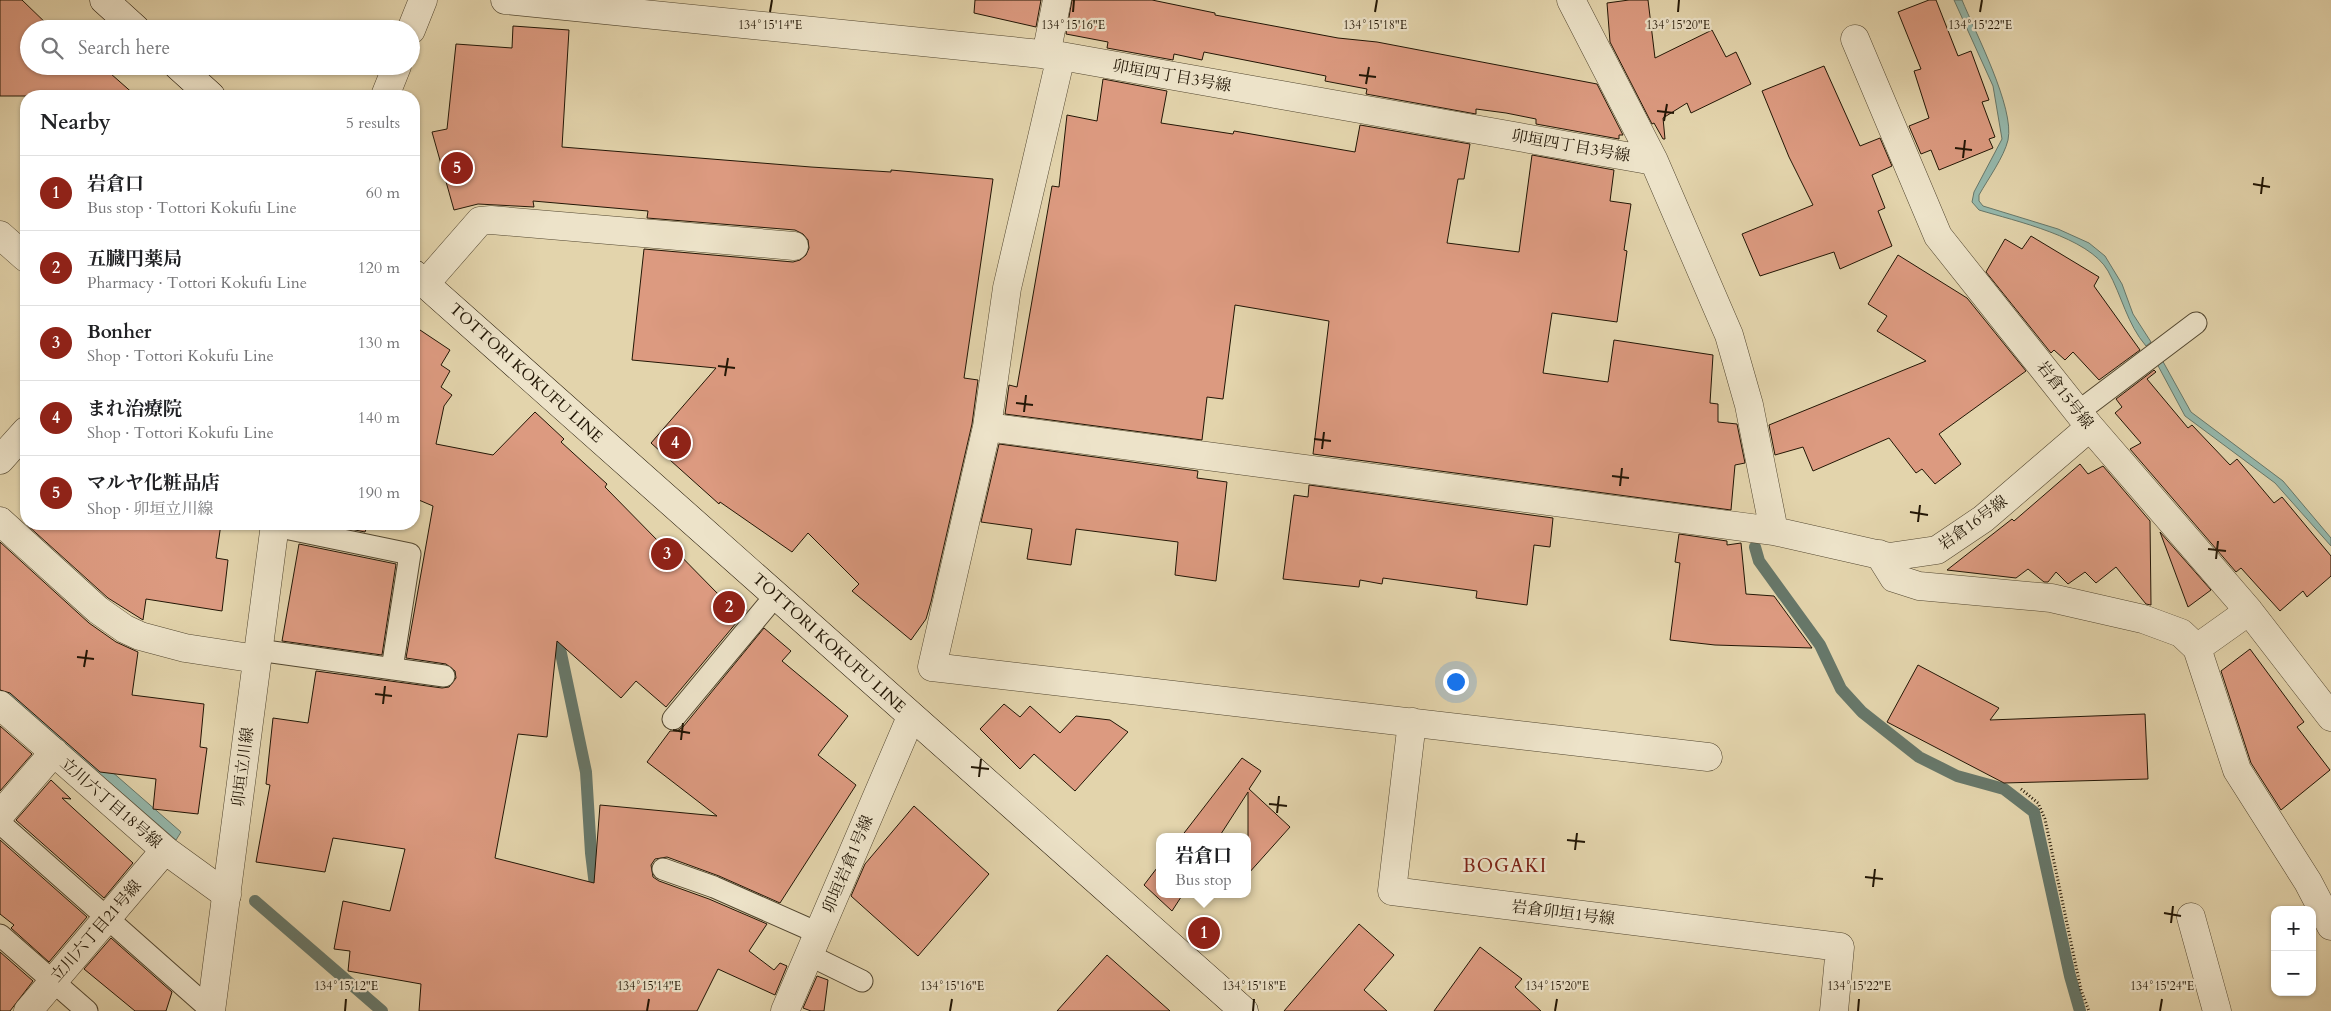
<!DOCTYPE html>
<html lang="en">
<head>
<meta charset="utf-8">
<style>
	body { margin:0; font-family:Cardo,"Noto Serif JP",serif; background:#f2f2f2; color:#202124 }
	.controls { position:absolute; right:15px; bottom:15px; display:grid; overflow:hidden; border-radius:10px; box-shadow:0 1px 4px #0004 }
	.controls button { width:45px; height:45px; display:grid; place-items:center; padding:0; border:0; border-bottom:1px solid #e0e0e0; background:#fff; color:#202124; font:25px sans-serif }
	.you { position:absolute; left:1455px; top:681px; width:18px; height:18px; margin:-12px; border:4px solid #fff; border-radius:50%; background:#1a73e8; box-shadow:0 0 0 8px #1a73e833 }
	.badge { display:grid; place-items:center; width:32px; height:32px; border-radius:50%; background:#8f2418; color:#fff; font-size:16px; font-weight:700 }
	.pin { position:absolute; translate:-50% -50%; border:2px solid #fff; box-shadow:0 1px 5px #0006 }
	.popup { position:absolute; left:1156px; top:833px; width:95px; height:65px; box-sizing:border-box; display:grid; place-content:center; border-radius:10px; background:#fff; filter:drop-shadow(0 1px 4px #0005); font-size:16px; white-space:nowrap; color:#757577 }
	.popup b { font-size:19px; color:#202124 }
	.popup::after { content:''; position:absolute; left:50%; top:100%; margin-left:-10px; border:10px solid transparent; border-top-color:#fff }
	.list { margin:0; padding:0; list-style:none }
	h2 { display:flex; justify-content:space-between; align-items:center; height:65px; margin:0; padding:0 20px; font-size:21px }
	h2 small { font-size:16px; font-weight:400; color:#757577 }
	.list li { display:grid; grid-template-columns:32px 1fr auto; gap:15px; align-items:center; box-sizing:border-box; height:75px; padding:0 20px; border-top:1px solid #e0e0e0 }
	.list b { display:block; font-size:19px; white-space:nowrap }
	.list p { margin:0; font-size:16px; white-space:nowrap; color:#757577 }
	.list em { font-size:16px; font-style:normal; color:#757577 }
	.icon { flex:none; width:28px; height:28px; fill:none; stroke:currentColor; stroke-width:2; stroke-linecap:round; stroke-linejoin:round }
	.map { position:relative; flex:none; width:2331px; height:1011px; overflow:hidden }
	.search { position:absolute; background:#fff; box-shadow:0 1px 4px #0004; left:20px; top:20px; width:400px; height:55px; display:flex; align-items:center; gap:12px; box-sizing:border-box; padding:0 18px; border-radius:28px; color:#757577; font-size:19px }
	.panel { position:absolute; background:#fff; box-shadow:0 1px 4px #0004; left:20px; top:90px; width:400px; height:440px; border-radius:20px }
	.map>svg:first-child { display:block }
</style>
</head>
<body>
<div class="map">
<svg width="2331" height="1011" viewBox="0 0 2331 1011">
	<rect width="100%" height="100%" fill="#e3d4ac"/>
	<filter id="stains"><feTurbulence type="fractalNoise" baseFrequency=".004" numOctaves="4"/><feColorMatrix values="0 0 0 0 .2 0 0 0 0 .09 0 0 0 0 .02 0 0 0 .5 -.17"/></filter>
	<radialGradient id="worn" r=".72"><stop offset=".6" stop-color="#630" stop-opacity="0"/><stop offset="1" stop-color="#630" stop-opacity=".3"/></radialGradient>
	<path fill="#95b8ac" stroke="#677769" d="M1954,0h8c13,32 53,108 46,140 -4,17 -20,39 -29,55v6l4,5 75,23 31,14 16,13 17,28 11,30 18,28 -5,4c-19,-22 -24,-50 -38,-75 -19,-34 -93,-50 -129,-61l-7,-8 2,-10 28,-53 -9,-53z
		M2161,358l30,54 92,69 48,57v8l-56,-63 -90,-67 -29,-54z
		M0,687l40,22 141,123 -5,8z"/>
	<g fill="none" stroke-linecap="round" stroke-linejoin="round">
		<path stroke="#677769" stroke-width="12" d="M1755,547l4,14 61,84 21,44 21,23 57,45 38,19 47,13 30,23 36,164 10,35
			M555,625l31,147 5,81 5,41
			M255,901l127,110"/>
	</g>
	<path fill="#dc9a80" stroke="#221605" d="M0,0h22l30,29h-23v37h73l34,30h-136z
		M975,0h66l-5,27 -62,-14z
		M1072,0h80l63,13v2l123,23 39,4 220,42 26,51h-4v4l-83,-15v-5l-30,-6 -30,-4v5l-110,-20 1,-5 -42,-8 1,-5 -122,-24 -2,8 -28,-6 -1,6 -66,-12 1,-6 -42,-8z
		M1629,0h19l7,58 57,-28 14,27 10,-5 15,32 -60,29 -4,-10 -24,15 2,21h-2l-9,-16 -2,1 -42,-82 -3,-39z
		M1929,0h7l22,56 13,-5 18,49 -7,2 13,35 -6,2 4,9 -54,22 -8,-20 -10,4 -12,-28 20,-8 -15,-47 7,-2 -23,-57z
		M513,26l56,4 -7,117 249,20 80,5v-2l102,9 -29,199 14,2 -6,44 -41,178 -5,17 -15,21 -59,-49 7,-7 -51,-51 -16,19 -72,-50 -1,2 -68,-61 65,-75 -84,-8 12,-111 149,13 7,-2 6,-5 3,-7 -1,-8 -5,-6 -8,-4 -148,-12 1,-7 -115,-10 1,6 -56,-3 -24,6 -22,-78 15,-3 9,-85 56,4z
		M1824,66l36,80 20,-8 12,28 -20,9 13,33 -7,3 14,35 -52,23 -6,-17 -74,24 -18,-42 71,-29 -24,-48 -27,-66z
		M1103,79l64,12 -6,32 72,11 1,-3 121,21 5,-27 110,19 -6,35h-6l-11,64 72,9 13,-97 82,15 -4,31 21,3 -7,46 3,1 -10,71 -65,-9 -9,60 65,9 6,-42 99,15 -3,48 8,1v18l19,2 8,39 -10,2 -4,45 -418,-56 16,-133 -94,-16 -12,94 -16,-2 -5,43 -197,-26 4,-29 8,2 35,-201 7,1 8,-72 30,6z
		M2031,236l68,41 -5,9 46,64 -41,30 -26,-28 -8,8 -11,-10 -3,3 -65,-81 19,-33 17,10z
		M1898,255l69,43 59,73 -87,63 22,30 -26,20 -13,-15 -6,4 -27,-35 -76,33 -10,-24 -28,8 -6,-30 157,-64 -49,-30 10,-15 -19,-12z
		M414,326l36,24 -9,15 9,6 -9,16 11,8 -8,11 -8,38 57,11 42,-43 29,27 -3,3 46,42 -2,3 54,55 4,-4 56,57 5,-5 23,20 -81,97 -30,-26 -15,17 -64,-57 -10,96 -29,-3 -23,124 99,25 6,-78 117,11 -70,-54 23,-31h7l6,-4 81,-99 27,23 -9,10 66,55 -30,39 38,30 -76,118 -61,-27 -52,-19 -12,2 -4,6 2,12 6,4 50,18 58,25 -18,27 25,19 6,-7 7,3 -12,29 -57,-26 -21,42h-278l2,-27 -73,-13 2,-20 -16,-2 9,-48 47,10 15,-62 -72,-11 -8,34 -69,-10 14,-77 -4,-1 7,-66 35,5 8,-52 126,17 7,-1 7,-9 -1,-7 -9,-7 -40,-6 27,-152 -19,-8z
		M2154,370l2,2 -9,7 41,49 4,-3 38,40 7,-6 37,44 8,-6 49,59v20l-24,21 -4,-6 -23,20 -39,-43 -5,4 -106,-123 11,-6 -26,-30 7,-6 -6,-8z
		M999,444l199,27 -1,7 30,4 -11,99 -41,-6 3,-33 -102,-13 -5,36 -44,-6 5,-30 -51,-7z
		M2080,464l8,10 15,-8 47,55 1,84 -5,-1 -30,-37 -20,16 -11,-11 -17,12 -12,-12 -8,10h-4l-16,-13 -12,9 -69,-8 65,-51 2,2z
		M1309,485l244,33 -3,29 -16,-2 -7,60 -51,-7 1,-7 -94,-13 -1,6 -22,-4 -1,7 -76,-8 11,-84 14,2z
		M26,524h195l-5,34 12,2 -6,51 -76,-12 -3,21 -35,-22z
		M326,524h42l-3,8z
		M2160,532l51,58 -23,17z
		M1679,534l48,7v4l14,-2 5,51 28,2 38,52 -97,-3 -45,-5 10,-77 -5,-1z
		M0,542l89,81 27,19 22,10 -6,43 72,9 -4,43 7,1 -9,66 -45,-5 3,-30 -56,-7 -90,-79 -10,-3z
		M299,544l97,20 -14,91 -100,-14z
		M2250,649l54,73 -7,5 33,43 -49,40 -30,-47 -30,-92z
		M1918,665l81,43 -9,12 155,-6 3,65 -144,4 -117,-61z
		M1004,704l16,13 10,-11 30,27 16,-17 34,4 18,12 -53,59 -41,-37 -14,15 -40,-40z
		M0,726l32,28 -32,37z
		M1242,758l19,13 -12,18 41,38 -42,47v-82l-29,45h-38z
		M51,780l20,19 -9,-1 71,65 -29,35 -88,-78z
		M914,806l75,68 -71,82 -67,-60 14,-32z
		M0,840l87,77 -38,45 -38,-34 3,-3 -14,-11z
		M1160,864v30h23l-11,17 -28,-26z
		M1359,924l35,31 -30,35 23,21h-103z
		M111,938l61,54 -6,19h-31l-51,-42z
		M1480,947l42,32 -7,8 26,24h-107z
		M0,952l33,29 -23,30h-10z
		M1107,955l63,56h-113z
		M817,976l11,4 -4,31h-13l-8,-3z"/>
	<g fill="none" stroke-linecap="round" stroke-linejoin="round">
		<g stroke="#52462f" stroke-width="23">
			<path id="service" d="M2078,412l118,-89
				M275,526l135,28 -18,115
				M258,650l186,26
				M673,719l103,-124
				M0,823l211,187
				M663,869l51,18 104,46
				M0,935l87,76
				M809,955l53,26"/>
		</g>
		<g stroke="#52462f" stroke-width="29">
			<path id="minor" d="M505,0l556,56 593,105 -83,-161
				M1855,39l83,197 152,191 159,184 82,106
				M1046,55l11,-55
				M1061,56l-54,232 -20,139 -55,240 776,90
				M1654,161l75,174 20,70 25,126
				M0,235l26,23
				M425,284l55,-63 11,-1 303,26
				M987,427l787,104 115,26 48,-7 46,-31 107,-92
				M0,460l26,-29
				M0,521l98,89 27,19 15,7 45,12 72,11
				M1879,554l15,24 25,8 132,12 92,21 38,14 16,15 40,122 71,112 23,44
				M2197,648l52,-37
				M0,705l165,145 62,45
				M1412,722l-20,169 448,56 -6,64
				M0,815l54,-63
				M2191,917l26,94
				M28,1011l137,-161
				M785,1011l126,-294"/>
		</g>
		<g stroke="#52462f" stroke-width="29">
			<path id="tertiary" d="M411,30l12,-30
				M385,96l12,-30
				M211,1011l64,-487"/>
		</g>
		<g stroke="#221605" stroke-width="29">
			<path id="secondary" d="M104,0l32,29
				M178,66l33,30
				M414,274l830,737"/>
		</g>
		<path stroke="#221605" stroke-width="3" stroke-dasharray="1 2.5" stroke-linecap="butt" d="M2021,789l17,14 7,16 36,171 8,21"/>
		<use href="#service" stroke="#ede3c9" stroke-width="21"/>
		<use href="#minor" stroke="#ede3c9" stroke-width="28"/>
		<use href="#tertiary" stroke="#ede3c9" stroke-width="28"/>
		<use href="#secondary" stroke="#ede3c9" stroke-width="28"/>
	</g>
	<path fill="none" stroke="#221605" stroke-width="2" d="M770,12l2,-12M1073,12l1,-12M1375,12l2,-12M1678,12l1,-12M1980,12l2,-12M1359,75l17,2M1366,84l3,-17M1657,111l17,2M1664,121l3,-17M1955,148l17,2M1963,158l2,-18M2253,184l17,3M2261,194l2,-17M718,366l17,2M725,376l3,-18M1016,403l17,2M1024,412l2,-17M1314,439l17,2M1322,449l2,-17M1612,476l17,2M1620,486l2,-18M1910,512l18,3M1918,522l2,-17M2208,549l18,2M2216,559l2,-18M77,657l17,2M84,667l3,-17M375,694l17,2M383,704l2,-18M673,730l17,3M681,740l2,-17M971,767l18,2M979,777l2,-18M1269,804l18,2M1277,813l2,-17M1567,840l18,2M1575,850l2,-17M1865,877l18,2M1873,887l2,-18M2164,913l17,3M2171,923l2,-17M345,1011l1,-12M647,1011l2,-12M950,1011l2,-12M1253,1011l1,-12M1555,1011l2,-12M1858,1011l1,-12M2160,1011l2,-12"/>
	<g text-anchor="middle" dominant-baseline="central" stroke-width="4.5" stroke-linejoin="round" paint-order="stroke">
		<g font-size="16" fill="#221605" stroke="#ede3c9">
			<text transform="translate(1172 76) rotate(10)">卯垣四丁目3号線</text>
			<text transform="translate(1571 146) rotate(10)">卯垣四丁目3号線</text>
			<text transform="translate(526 373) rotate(42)">TOTTORI KOKUFU LINE</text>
			<text transform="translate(2065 395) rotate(52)">岩倉15号線</text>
			<text transform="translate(1973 523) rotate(-36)">岩倉16号線</text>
			<text transform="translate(829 643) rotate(42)">TOTTORI KOKUFU LINE</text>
			<text transform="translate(243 767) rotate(-83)">卯垣立川線</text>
			<text transform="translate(111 803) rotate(41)">立川六丁目18号線</text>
			<text transform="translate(848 864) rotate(-67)">卯垣岩倉1号線</text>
			<text transform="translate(1563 913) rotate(7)">岩倉卯垣1号線</text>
			<text transform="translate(96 931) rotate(-49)">立川六丁目21号線</text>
		</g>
		<g font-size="19" letter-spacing="1" fill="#7a1f14" stroke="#ede3c9">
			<text x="1505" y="866">BOGAKI</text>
		</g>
	</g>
	<g font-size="12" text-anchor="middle" fill="#221605" stroke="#ede3c9" stroke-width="4.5" stroke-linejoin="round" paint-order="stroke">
		<text x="770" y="29">134°15'14"E</text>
		<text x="1073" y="29">134°15'16"E</text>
		<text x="1375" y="29">134°15'18"E</text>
		<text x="1678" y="29">134°15'20"E</text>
		<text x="1980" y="29">134°15'22"E</text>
		<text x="346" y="990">134°15'12"E</text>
		<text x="649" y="990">134°15'14"E</text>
		<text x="952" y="990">134°15'16"E</text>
		<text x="1254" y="990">134°15'18"E</text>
		<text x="1557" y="990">134°15'20"E</text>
		<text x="1859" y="990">134°15'22"E</text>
		<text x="2162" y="990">134°15'24"E</text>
	</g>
	<rect width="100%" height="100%" filter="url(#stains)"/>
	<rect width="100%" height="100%" fill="url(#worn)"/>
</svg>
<div class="controls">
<button>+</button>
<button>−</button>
</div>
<div class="you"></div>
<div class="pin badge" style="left:1204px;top:933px">1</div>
<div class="popup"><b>岩倉口</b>Bus stop</div>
<div class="pin badge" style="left:729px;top:607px">2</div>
<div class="pin badge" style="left:667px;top:554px">3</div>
<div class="pin badge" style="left:675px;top:443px">4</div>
<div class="pin badge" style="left:457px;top:168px">5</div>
<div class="search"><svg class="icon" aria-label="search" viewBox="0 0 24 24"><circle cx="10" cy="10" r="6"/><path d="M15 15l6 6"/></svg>Search here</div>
<section class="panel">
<h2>Nearby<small>5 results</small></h2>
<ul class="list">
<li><span class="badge">1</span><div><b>岩倉口</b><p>Bus stop · Tottori Kokufu Line</p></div><em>60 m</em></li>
<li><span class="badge">2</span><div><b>五臓円薬局</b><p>Pharmacy · Tottori Kokufu Line</p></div><em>120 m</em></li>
<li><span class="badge">3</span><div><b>Bonher</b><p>Shop · Tottori Kokufu Line</p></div><em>130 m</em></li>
<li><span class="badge">4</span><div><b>まれ治療院</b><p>Shop · Tottori Kokufu Line</p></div><em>140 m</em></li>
<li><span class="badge">5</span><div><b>マルヤ化粧品店</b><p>Shop · 卯垣立川線</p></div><em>190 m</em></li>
</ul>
</section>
</div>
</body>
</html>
